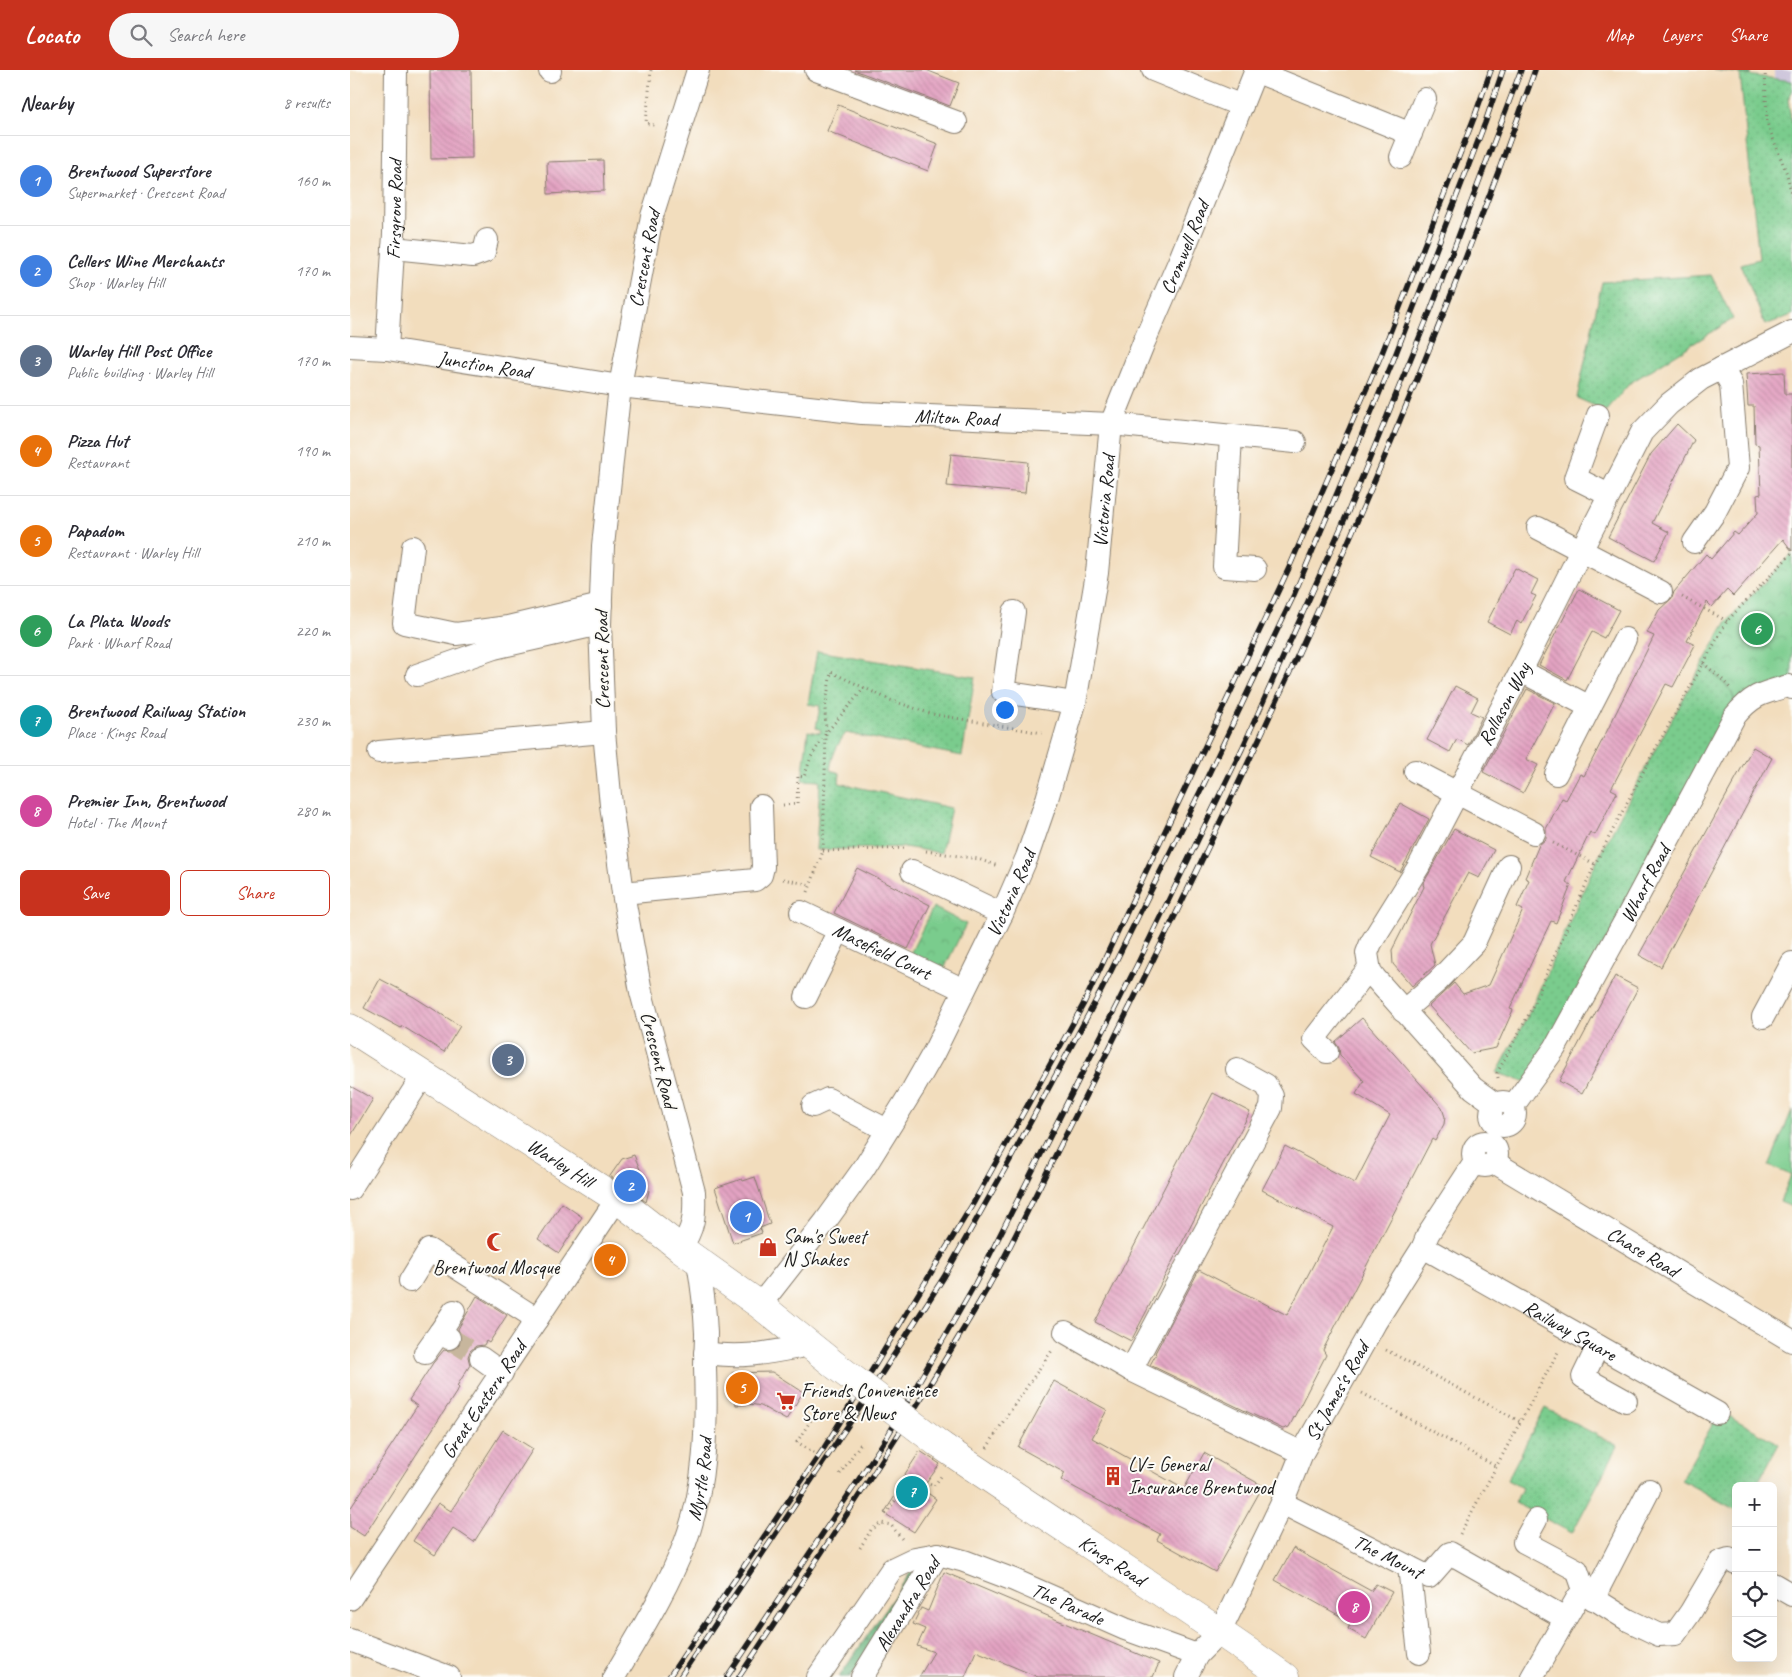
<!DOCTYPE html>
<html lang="en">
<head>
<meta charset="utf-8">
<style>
	body { margin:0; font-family:Caveat,sans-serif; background:#f7f7f7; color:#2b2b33 }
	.controls { position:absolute; right:15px; bottom:15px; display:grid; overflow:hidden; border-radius:8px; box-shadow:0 5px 20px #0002 }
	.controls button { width:45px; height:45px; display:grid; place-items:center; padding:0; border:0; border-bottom:1px solid #e1e1e2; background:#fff; color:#2b2b33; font:25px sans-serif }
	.you { position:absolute; left:654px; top:639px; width:18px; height:18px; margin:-12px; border:4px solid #fff; border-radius:50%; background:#1a73e8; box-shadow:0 0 0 8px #1a73e833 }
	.badge { display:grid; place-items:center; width:32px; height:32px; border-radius:50%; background:#c8321e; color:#fff; font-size:16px; font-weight:700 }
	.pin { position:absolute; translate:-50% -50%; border:2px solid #fff; box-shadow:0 1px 5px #0006 }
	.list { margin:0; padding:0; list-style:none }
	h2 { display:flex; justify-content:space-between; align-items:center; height:65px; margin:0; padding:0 20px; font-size:21px }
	h2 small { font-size:16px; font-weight:400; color:#7c7c81 }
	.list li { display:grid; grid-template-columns:32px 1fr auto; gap:15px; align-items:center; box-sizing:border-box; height:90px; padding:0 20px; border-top:1px solid #e1e1e2 }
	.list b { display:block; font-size:19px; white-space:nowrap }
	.list p { margin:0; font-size:16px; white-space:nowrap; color:#7c7c81 }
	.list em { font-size:16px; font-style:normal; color:#7c7c81 }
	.actions { display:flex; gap:10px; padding:15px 20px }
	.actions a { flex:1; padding:11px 0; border:1px solid #c8321e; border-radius:8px; text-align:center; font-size:18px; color:#c8321e }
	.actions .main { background:#c8321e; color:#fff }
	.icon { flex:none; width:28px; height:28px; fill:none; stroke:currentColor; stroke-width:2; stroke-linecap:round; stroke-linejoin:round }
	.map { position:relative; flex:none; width:1442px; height:1607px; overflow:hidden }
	header { display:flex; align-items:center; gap:30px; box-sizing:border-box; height:70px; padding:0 25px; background:#c8321e; color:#fff }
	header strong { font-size:24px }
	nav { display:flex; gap:28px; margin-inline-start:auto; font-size:18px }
	.search { width:350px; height:45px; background:#f7f7f7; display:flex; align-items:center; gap:12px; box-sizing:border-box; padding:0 18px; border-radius:28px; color:#7c7c81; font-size:19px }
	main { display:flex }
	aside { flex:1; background:#fff }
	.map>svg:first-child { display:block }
</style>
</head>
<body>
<header>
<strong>Locato</strong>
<div class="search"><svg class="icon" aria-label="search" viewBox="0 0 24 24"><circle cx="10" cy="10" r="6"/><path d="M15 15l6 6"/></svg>Search here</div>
<nav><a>Map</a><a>Layers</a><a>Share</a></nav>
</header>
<main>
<aside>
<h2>Nearby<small>8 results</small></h2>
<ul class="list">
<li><span class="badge" style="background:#3f7fe0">1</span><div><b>Brentwood Superstore</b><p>Supermarket · Crescent Road</p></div><em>160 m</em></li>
<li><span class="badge" style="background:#3f7fe0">2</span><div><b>Cellers Wine Merchants</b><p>Shop · Warley Hill</p></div><em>170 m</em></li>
<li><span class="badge" style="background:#5c6f8a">3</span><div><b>Warley Hill Post Office</b><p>Public building · Warley Hill</p></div><em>170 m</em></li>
<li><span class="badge" style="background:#e8710a">4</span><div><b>Pizza Hut</b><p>Restaurant</p></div><em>190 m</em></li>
<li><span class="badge" style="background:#e8710a">5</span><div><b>Papadom</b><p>Restaurant · Warley Hill</p></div><em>210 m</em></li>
<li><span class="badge" style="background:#2e9e5b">6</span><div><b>La Plata Woods</b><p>Park · Wharf Road</p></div><em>220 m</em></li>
<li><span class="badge" style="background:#0f9aa8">7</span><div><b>Brentwood Railway Station</b><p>Place · Kings Road</p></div><em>230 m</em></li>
<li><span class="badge" style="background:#d1479c">8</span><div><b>Premier Inn, Brentwood</b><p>Hotel · The Mount</p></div><em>280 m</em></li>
</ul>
<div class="actions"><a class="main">Save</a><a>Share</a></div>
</aside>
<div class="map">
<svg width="1442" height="1607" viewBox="0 0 1442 1607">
	<defs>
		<pattern id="grass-dots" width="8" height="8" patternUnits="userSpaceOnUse" patternTransform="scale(1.25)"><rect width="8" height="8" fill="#7acc8d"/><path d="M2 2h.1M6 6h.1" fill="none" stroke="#69af79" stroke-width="1.8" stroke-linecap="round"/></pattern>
		<pattern id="forest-firs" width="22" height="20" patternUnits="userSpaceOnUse" patternTransform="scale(1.25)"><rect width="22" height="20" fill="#63b078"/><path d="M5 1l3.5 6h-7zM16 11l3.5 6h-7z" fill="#518e62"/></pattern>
		<pattern id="park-crowns" width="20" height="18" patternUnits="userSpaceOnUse" patternTransform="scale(1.25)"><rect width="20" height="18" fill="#7acc8d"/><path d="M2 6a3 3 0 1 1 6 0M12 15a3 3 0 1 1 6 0" fill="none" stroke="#69af79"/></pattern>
		<pattern id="building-back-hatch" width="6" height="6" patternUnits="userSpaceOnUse" patternTransform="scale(1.25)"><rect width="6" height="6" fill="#e3a3c2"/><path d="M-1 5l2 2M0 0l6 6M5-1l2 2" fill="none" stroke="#c28ca6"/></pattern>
	</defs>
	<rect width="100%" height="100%" fill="#fdfcf7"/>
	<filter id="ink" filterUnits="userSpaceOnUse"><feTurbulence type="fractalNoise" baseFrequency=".02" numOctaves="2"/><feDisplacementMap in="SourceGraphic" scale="10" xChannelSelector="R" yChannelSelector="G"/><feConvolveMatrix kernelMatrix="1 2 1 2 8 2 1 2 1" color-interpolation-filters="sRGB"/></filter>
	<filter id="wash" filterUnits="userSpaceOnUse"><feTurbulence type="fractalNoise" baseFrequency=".0096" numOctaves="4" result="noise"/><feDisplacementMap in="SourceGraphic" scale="20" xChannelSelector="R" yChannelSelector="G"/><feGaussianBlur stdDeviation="1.12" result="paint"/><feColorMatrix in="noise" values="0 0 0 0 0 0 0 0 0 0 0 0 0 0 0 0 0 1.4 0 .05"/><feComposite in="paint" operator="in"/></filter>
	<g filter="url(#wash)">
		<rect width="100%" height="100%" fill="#f2ddbd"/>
		<path fill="#c8bfd8" d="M1424,0h18v11l-18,-3z"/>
		<path fill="url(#grass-dots)" stroke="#4b7454" d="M1390,4l52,7v8l-4,11 4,25v190l-27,10 -24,-61 18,-5z
			M1361,205l22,44 -103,64 -24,28 -29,-13 25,-116z
			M467,581l158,26 -13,79 -116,-23c-9,11 -14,23 -16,37l10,3 -1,10 112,25 -10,45 -37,-6 -88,3 4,-69 -18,-1 6,-49 12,2 1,-3 -5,-2 4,-22 -12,-2z
			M1353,593l28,27 4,12 -205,381 -33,-10 33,-62 65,-147 56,-107z
			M1195,1338l73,38 -46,87 -57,-30 7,-15 -15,-8z
			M1370,1341l59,33 -23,42h-20v24l-55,-30z"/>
		<path fill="url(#forest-firs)" stroke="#40664a" d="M1363,0h38v5z
			M566,1502l-65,105h-12l71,-104z"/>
		<path fill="url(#park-crowns)" stroke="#4b7454" d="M1442,483v131l-57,18 -4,-12 -28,-27 24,-42z
			M583,837l33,17 -23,47 -33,-17z"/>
		<path fill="#7acc8d" stroke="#4b7454" d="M1442,1040v97l-12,-5 11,-27 -22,-9z"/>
		<g id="blocks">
			<path fill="url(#building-back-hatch)" d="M80,0h41l1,88 -41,1z
				M504,0h72l33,13 -9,23z
				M488,35l100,39 -10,27 -101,-40z
				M253,90l1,31 -56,3 -1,-32z
				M1434,302l1,22h7v157l-9,-12 -50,57 -6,-6 -15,17 -5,-5 -20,39 8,4 -22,42 -7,-3 -55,105 6,3 -22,43 -5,-3 -24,50 5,3 -15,38 -5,-2 -11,23 -30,65 3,1 -17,38 -25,5 -42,-47 25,-23 9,11 26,-9 34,-75 -6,-3 12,-27 -4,-2 14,-33 7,-6v-10l16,-31 4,2 14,-26 4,2 24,-47 46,-93 -7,-3 12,-23 13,-12 2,-6 32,-38 5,5 23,-27 4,3 20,-22 -1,-18 4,-1 -2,-49 -4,-1 -1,-38h-6l-2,-32z
				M1327,354l17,16 -42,83 17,9 -15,29 -46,-24 43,-83z
				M601,384l77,8 -3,31 -78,-7z
				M1165,498l23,12 -7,14 5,2 -15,28 -4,-3 -7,13 -23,-12z
				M1229,519l40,21 -15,28 -12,-6 -25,48 -28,-15z
				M1105,616l23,12 -7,14 11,5 -14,28 -11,-6 -7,13 -23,-12z
				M1177,619l28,14 -29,56 12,6 -15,28 -40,-21z
				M1403,677l19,11 -111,209 -22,-12z
				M1050,733l29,16 -29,53 -29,-15z
				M1104,759l40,21 -15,28 -11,-5 -38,71 5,21 -23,21 -19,-22 -1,-14 32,-63 -1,-3z
				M507,798l73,37 -22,44 -74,-36z
				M1265,906l23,12 -56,106 -23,-13z
				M30,909l34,18 46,29 -16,26 -42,-26 -1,2 -37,-20z
				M1012,948l80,90 3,9 -1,7 -9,17 -3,-2 -109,211 3,5 -37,72 -6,2 -133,-64 6,-11 -1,-1 44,-83 88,45 46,-88 -71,-37 23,-44 70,37 35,-68 -34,-21 8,-13 -24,-26 -1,-7 -4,-6z
				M0,1016l23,13 -23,38z
				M863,1023l37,19 -119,229 -36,-19z
				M284,1085l15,36 -3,11 -36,-26 12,-17z
				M405,1107l15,47 -10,4 2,5 -29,10 -18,-55 27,-9 1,2z
				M212,1133l20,14 -23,36 -21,-14z
				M127,1226l30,19 -18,28 -3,-2 -2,4 -8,1 -6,5 -2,6 2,8 -13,21 2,2 -95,148 -14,-9v-18l67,-103 -8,-6 24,-37 11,-13 5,1 5,-1 6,-5 2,-7 -4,-9z
				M422,1302l31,20 -17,28 -25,-14 -11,-2 -14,1 -4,-32z
				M704,1311l53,29 -15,28 92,51 20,-36 59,33 -48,86 -58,-32 3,-6 -99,-54 4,-7 -47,-26z
				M153,1360l30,19 -59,93 -21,-14 -18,27 -22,-14 25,-38 13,8z
				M570,1381l20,13 -18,25 14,10 -22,33 -30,-19 22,-34 -3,-2z
				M943,1478l78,43 5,-7 16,8 -26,47 -18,-10 3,-7 -76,-42z
				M594,1502l215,91 -6,14h-115l-62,-26 -11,26h-46l15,-25 -17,-6 8,-17 -12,-5 8,-16 7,3z"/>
		</g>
	</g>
	<g filter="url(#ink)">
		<use href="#blocks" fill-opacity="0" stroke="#877c6c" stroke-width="1"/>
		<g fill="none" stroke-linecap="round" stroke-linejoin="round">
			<path stroke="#c7b69d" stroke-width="22" stroke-dasharray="22 11" stroke-linecap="butt" d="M99,1268l32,20"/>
			<g stroke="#877c6c" stroke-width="24">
				<g id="minor">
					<path d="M466,0l140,52"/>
					<path d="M803,0l89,36"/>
					<path d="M200,1v-1"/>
					<path d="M905,1l156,63"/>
					<path d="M1051,87l24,-58"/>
					<path d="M43,178l80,8 11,-4 3,-12"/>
					<path id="s1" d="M0,277l37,2 233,37 242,27 249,11 184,18"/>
					<path id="s2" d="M37,279l7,-115 2,-164"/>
					<path d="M1248,345l-23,63 34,17"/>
					<path d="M881,366l-7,131 31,2"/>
					<path d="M1188,458l123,64"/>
					<path d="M1344,472l21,-30 23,-44 -7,-84 -9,-16"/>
					<path d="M63,477l-9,76 52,11 52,-7 93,-22"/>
					<path d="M664,542l-11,80 72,11"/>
					<path d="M1171,601l69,36 -34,67"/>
					<path d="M67,605l77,-27 106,-24"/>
					<path d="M1240,637l35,-68"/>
					<path d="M29,682l225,-20"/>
					<path d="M1065,701l119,62"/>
					<path d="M562,801l90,43"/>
					<path d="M273,823l132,-13 6,-5 2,-8 -2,-61"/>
					<path id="s3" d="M451,842l163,78"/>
					<path d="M456,927l33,-67"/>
					<path d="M1053,941l35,-30 36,-38 35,-77"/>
					<path d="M1413,947l29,-54"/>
					<path d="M977,982l-13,-13 55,-71"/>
					<circle cx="1153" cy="1044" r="12"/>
					<path id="s4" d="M1145,1034l-22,-16 -98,-110 -5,-7 -3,-18 4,-10 48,-77 102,-195 60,-120 61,-119 27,-28 32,-25 91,-47"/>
					<path d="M463,1036l15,-7 59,31"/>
					<path id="s5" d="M1163,1036l42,-58 71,-129 108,-202c18,-22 28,-24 54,-31l4,2"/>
					<circle cx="1135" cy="1084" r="12"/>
					<path id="s6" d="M1144,1092l298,179"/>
					<path d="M0,1119l74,-115"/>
					<path id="s7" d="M1073,1177l294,166"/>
					<path id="s8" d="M330,1178c14,-18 15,-33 14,-56l-53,-200 -18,-99 -12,-88 -7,-73 -4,-108 3,-78 17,-160 32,-170 46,-146"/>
					<path d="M60,1211l19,-31 108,69"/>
					<path id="s9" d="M410,1235l65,-83 39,-54 49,-79 21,-37 68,-138 25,-57 20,-58 28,-96 22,-130 14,-149 33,-82 34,-78 78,-194"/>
					<path d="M90,1262l14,-21"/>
					<path d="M715,1262l66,38 171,83"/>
					<path d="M1248,1276l-15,31 43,24"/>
					<path d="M75,1283l15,-21 9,6"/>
					<path d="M355,1283c39,6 67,-1 105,-8"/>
					<path d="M131,1288l21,15"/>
					<path d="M781,1300l140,-262 1,-12 -6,-11 -29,-16"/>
					<path id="s10" d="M932,1433l147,74 21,-24 115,65"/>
					<path d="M1186,1450l-12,22 53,28 8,23"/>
					<path d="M1059,1497l10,86"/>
					<path d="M1423,1514l19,11"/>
					<path id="s11" d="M0,1529l267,-400"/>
					<path d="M1243,1529l56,-109"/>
					<path d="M0,1570l99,37"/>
					<path id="s12" d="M264,1607c25,-43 53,-87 71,-134 21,-56 22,-116 20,-176 0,-11 1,-22 1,-34 -1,-24 -4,-48 -8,-71"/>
					<path id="s13" d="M468,1607l74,-108 23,-11 23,-4 26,7 50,19 111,49 72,26"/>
					<path id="s14" d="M512,1607l76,-123"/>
					<path id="s15" d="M836,1607l11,-22 23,-23 62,-129 20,-50 73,-130 48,-76 5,-13 47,-72"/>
					<path d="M1182,1607l46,-80 7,-4 43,27 31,15 16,-1 15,-21 30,-51 9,-3 7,4"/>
				</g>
			</g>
			<g stroke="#877c6c" stroke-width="29">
				<g id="major">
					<path id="s16" d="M0,958l267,171 63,49 80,57 76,61"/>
					<path id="s17" d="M589,1374c115,79 232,153 346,233"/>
				</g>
			</g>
			<path stroke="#877c6c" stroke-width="3" stroke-dasharray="1 4" stroke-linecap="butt" d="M301,0l-5,53 11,3
				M1415,0l2,53 20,51 5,23
				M1332,527l45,24
				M1353,593l18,15 9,10
				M433,735l14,-1 1,-28 6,1 7,-20 15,-24 -1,-24 6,-37 59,28 42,14 110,19
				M1203,773l42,21
				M473,781l84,-3
				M576,781l52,8 20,7
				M433,809l28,6
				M458,822l15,-41 3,-118 39,-46
				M1148,1008l-1,-5 32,-59 66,-150 56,-107 76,-136 65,-68
				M1036,1280l135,72
				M1012,1323l135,74
				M637,1378l19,-31 47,-68
				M464,1383l-17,-11 19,-30
				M490,1404l21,-31
				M536,1444l25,-37 23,9 8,-11
				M1110,1464l99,-184
				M510,1478l11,-18 10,-7 10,2 11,14"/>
			<use href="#minor" stroke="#fff" stroke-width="22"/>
			<use href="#major" stroke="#fff" stroke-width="28"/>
			<g stroke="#1c1c1c" stroke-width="5.5">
				<path id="rail" d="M319,1607l155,-229 53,-86 97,-160 109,-197 206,-437 93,-215 92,-235 17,-48
					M330,1607l179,-268 85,-132 66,-117 91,-169 101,-203 91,-191 100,-236 92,-238 18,-53
					M377,1607l160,-240 88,-153 162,-319 105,-216 105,-235 84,-205 90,-239
					M389,1607c85,-128 171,-255 248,-388 24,-42 44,-86 66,-129 40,-78 78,-156 117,-234 136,-279 262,-563 365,-856"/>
			</g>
			<use href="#rail" stroke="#fdfcf7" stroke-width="4" stroke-dasharray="11" stroke-linecap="butt"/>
			<g stroke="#877c6c" stroke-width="29" stroke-linecap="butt">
				<path id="major-bridge" d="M486,1296l103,78"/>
			</g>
			<use href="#major-bridge" stroke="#fff" stroke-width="28"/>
		</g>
	</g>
	<defs>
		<g id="mosque-bare" transform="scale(1.5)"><path d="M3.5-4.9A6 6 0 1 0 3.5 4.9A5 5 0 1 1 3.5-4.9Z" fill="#c8321e" stroke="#fdfcf7" stroke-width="2.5" paint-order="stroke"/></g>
		<g id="shop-bare" transform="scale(1.5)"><path d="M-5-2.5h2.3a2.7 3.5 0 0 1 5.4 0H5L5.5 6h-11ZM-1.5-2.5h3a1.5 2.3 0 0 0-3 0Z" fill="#c8321e" stroke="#fdfcf7" stroke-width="2.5" paint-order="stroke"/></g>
		<g id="supermarket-bare" transform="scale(1.5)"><path d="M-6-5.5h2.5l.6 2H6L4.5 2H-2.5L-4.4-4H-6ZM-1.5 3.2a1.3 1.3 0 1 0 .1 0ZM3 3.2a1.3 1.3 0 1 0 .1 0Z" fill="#c8321e" stroke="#fdfcf7" stroke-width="2.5" paint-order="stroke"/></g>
		<g id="building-bare" transform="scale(1.5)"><path d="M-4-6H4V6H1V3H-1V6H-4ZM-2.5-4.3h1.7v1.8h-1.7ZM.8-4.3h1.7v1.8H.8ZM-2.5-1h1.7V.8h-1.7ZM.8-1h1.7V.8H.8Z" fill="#c8321e" stroke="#fdfcf7" stroke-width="2.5" paint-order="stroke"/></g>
	</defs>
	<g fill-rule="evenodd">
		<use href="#mosque-bare" x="146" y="1172"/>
		<use href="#shop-bare" x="418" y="1177"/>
		<use href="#supermarket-bare" x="436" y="1331"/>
		<use href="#building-bare" x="763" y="1406"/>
	</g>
	<g text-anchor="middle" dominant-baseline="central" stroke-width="4" stroke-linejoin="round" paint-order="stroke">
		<g font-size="20" fill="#1c1c1c" stroke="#fdfcf7">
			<text stroke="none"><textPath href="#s2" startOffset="140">Firsgrove Road</textPath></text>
			<text stroke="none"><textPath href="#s9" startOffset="1158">Cromwell Road</textPath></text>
			<text stroke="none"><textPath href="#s8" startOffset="1006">Crescent Road</textPath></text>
			<text stroke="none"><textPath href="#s1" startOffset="136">Junction Road</textPath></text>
			<text stroke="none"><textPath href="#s1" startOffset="611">Milton Road</textPath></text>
			<text stroke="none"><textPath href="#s9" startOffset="889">Victoria Road</textPath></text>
			<text transform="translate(252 590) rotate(-91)">Crescent Road</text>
			<text stroke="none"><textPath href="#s4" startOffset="486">Rollason Way</textPath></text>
			<text stroke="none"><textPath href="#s5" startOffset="259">Wharf Road</textPath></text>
			<text stroke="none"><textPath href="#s9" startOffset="484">Victoria Road</textPath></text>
			<text stroke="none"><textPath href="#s3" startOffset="90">Masefield Court</textPath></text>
			<text transform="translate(309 990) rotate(76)">Crescent Road</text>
			<text stroke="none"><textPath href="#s16" startOffset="250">Warley Hill</textPath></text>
			<text stroke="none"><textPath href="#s6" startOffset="174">Chase Road</textPath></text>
			<text stroke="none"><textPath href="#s7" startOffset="169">Railway Square</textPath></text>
			<text stroke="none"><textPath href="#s15" startOffset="325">St James's Road</textPath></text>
			<text stroke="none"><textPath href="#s11" startOffset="240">Great Eastern Road</textPath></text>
			<text stroke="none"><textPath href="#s12" startOffset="218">Myrtle Road</textPath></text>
			<text stroke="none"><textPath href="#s10" startOffset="119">The Mount</textPath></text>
			<text stroke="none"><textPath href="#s17" startOffset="209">Kings Road</textPath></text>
			<text stroke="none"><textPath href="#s13" startOffset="319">The Parade</textPath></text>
			<text stroke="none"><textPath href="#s14" startOffset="86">Alexandra Road</textPath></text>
		</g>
		<g font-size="20" fill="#1c1c1c" stroke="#fdfcf7" text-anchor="start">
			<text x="433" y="1166">Sam's Sweet<tspan x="433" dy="23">N Shakes</tspan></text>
			<text x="146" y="1197" text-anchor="middle">Brentwood Mosque</text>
			<text x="451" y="1320">Friends Convenience<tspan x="451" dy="23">Store &amp; News</tspan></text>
			<text x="778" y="1394">LV= General<tspan x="778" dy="23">Insurance Brentwood</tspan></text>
		</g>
	</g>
</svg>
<div class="controls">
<button>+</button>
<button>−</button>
<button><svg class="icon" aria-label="locate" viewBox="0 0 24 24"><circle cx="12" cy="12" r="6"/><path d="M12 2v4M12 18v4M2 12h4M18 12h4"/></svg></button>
<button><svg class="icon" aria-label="layers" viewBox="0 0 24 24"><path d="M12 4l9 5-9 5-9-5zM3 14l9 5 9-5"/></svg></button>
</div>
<div class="you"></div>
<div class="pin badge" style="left:396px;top:1147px;background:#3f7fe0">1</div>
<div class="pin badge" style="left:280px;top:1116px;background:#3f7fe0">2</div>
<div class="pin badge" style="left:158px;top:990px;background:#5c6f8a">3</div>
<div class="pin badge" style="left:260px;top:1190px;background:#e8710a">4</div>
<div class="pin badge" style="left:392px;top:1318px;background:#e8710a">5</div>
<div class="pin badge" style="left:1407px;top:559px;background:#2e9e5b">6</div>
<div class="pin badge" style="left:562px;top:1422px;background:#0f9aa8">7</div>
<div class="pin badge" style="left:1004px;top:1537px;background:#d1479c">8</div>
</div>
</main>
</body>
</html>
